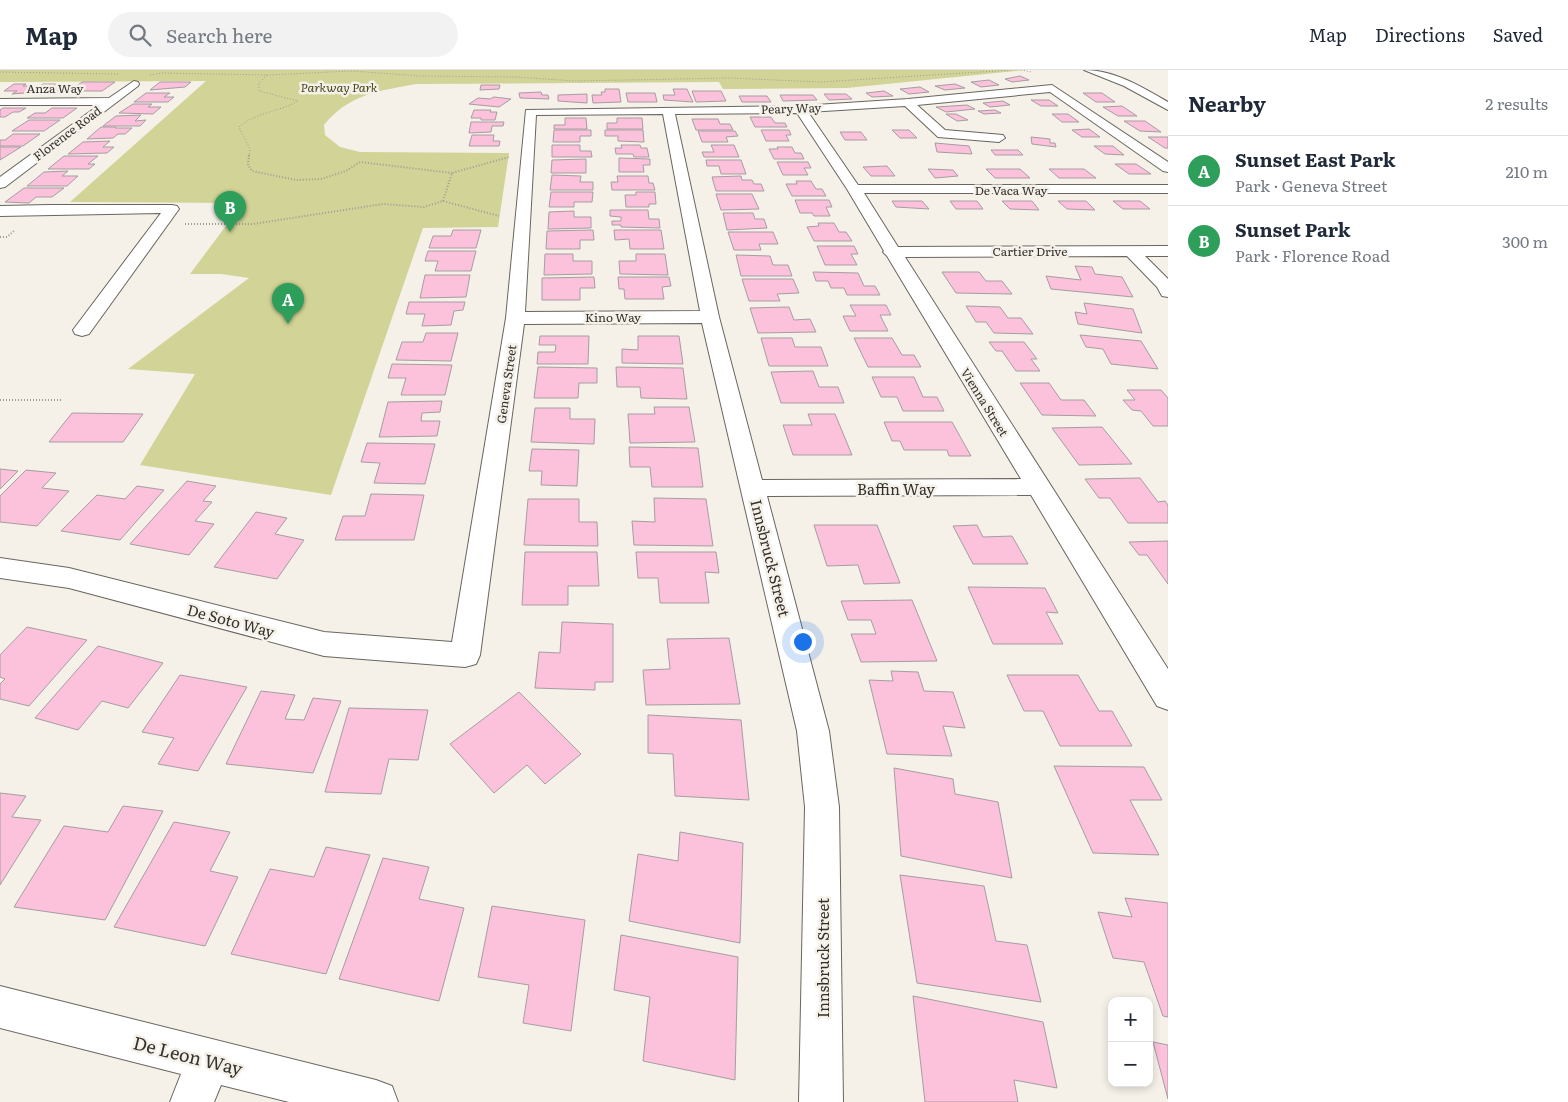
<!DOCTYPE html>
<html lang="en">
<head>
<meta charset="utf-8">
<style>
	body { margin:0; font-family:Literata,serif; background:#f2f2f3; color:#1f2937 }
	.controls { position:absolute; right:15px; bottom:15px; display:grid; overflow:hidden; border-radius:10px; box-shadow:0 2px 8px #0003 }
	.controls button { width:45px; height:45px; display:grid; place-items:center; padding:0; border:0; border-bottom:1px solid #e0e1e3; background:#fff; color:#1f2937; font:25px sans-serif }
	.you { position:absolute; left:802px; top:571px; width:18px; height:18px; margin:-12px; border:4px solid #fff; border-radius:50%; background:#1a73e8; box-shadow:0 0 0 8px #1a73e833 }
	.badge { display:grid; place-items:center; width:32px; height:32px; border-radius:50%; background:#ce457f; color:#fff; font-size:16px; font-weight:700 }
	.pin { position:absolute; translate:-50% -41px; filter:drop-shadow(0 1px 2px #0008) }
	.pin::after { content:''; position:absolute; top:26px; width:18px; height:15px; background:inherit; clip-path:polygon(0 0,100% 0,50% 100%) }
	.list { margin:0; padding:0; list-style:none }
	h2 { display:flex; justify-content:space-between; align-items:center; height:65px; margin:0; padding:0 20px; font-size:21px }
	h2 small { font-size:16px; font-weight:400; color:#747a83 }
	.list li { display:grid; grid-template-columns:32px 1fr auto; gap:15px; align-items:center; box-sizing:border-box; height:70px; padding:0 20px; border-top:1px solid #e0e1e3 }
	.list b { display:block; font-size:19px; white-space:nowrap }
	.list p { margin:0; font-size:16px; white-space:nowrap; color:#747a83 }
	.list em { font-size:16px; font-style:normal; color:#747a83 }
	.icon { flex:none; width:28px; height:28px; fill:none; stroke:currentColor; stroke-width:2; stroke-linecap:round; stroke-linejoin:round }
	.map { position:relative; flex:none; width:1168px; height:1032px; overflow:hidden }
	header { display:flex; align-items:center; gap:30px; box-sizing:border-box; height:70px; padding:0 25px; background:#fff; border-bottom:1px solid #e0e1e3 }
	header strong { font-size:24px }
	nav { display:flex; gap:28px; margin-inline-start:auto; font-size:18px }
	.search { width:350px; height:45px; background:#f2f2f3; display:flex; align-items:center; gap:12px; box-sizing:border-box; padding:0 18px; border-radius:28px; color:#747a83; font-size:19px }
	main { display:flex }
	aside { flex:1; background:#fff }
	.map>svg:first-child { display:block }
</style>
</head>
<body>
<header>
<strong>Map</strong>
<div class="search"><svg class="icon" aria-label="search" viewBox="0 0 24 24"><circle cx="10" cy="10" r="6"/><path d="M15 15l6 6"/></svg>Search here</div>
<nav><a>Map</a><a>Directions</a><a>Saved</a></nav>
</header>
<main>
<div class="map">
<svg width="1168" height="1032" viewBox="0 0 1168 1032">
	<rect width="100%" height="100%" fill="#f5f1e9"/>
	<path fill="#d1d496" d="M0,0h1025l-178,18 -124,1 -4,-7 -303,2c-37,7 -67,10 -92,41l1,10 15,12 20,5 149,1 -11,74 -75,1 -92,267 -191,-30 55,-91 -67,-5 121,-91 -28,-4h-31l53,-71 -173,-1 136,-121 -206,1z"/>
	<path fill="#fcc1db" stroke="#a69da1" d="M1020,6l9,4 -17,2 -7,-3z
		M989,10l10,5 -18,2 -10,-5z
		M82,12h33l-13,9h-27l5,-3h-6z
		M160,12h31l-6,5 -35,3z
		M14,14h12l-3,2h14l-13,7 -12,1 5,-3h-13z
		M43,14h24l-9,7 -30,3z
		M955,14l10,4 -20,2 -10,-4z
		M481,15h19l-1,4 -19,1z
		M920,17l9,5 -20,2 -9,-5z
		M605,19h14l2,13 -28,1 -1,-8h10l-1,-3h4z
		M673,19h14l6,13 -29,-2 -1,-5h12z
		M692,21h29l5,10 -30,1z
		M884,21l9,5 -21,1 -6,-4z
		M541,22l1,3h6l1,4 -29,-1 -1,-5z
		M146,23h24l-6,4h10l-6,5h-34z
		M626,23h29l2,9h-29z
		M1083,23h19l13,9h-19z
		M587,24v9l-29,-2v-6z
		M824,24h22l6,5 -23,1z
		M780,25h33l4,5 -34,1z
		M739,26h28l4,6h-29z
		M494,27l17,2 -12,8 -30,-3 9,-6 12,1z
		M1031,30h18l9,6h-17z
		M1003,31l7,4 -20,2 -7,-4z
		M133,34h19l-4,3h13l-8,7 -34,-1z
		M967,35l8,4 -29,3 -10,-5z
		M1122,36l15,10h-19l-15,-9z
		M3,38h23l-7,4h-6l-8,5h-5v-7z
		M52,38h25l-14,10h-36l8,-5h10z
		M474,40h17l-1,2h7l-2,8h-14v-2h-10z
		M995,40l6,3 -17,1 -6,-3z
		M946,44h10l12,6 -11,1z
		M1052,44h16l11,8h-17z
		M141,45l-6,6 11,-1 -6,6h-37l13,-10z
		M750,47h21l4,6h10l2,4h-32z
		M565,48h21l1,11h-33v-4h11z
		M617,48h25l1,11h-36v-6h10z
		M692,49h26l2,5h10l3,6h-37z
		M29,50h31l-16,11h-32z
		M1124,51h21l16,11 -21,-1z
		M471,52h33l-1,4h-11l-1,6 -22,1z
		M101,57h15l-1,1h17l-7,6h-7l-5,4 -26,1z
		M1089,59l11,8h-18l-10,-7z
		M554,60h37v6h-11v6h-27z
		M605,60h38l1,12 -26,-1v-5h-13z
		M761,60h28l2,5h-5l3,6h-23z
		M892,60h17l8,8h-17z
		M698,61h37l3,5 -12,1 2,5h-26z
		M840,62h21l6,8h-22z
		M13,64h27l-17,12h-23v-6h5z
		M472,65h22l-1,6h7l-1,5h-30z
		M1031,67l19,2v4h5l1,4 -24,-3z
		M1148,67h20v11h-3z
		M110,71l-7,6h11l-7,6 -39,1 15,-12z
		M935,73l34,3 3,8 -35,-2z
		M552,75h28v6h11l1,6h-40z
		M621,75h19l1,3h6l2,9h-15l-1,-3h-17l-1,-6h7z
		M711,75h23l5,12h-35l-2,-5h12z
		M1094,76h19l11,9 -19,-1z
		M0,77h21l-21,13z
		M777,77h15l3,6h6l3,6h-30l-5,-10h9z
		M991,80h27l5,5h-28z
		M64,86h34l-10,8h7l-6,5h-41z
		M619,88l31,1v6h-7l1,7h-25z
		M586,89v14h-35l1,-13z
		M706,90h35l5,14h-25l-2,-8h-12z
		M777,92h31l3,6h-7l4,7h-25z
		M1115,94h21l15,10h-22z
		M887,96l8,10h-24l-8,-9z
		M928,99l25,1 5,6 -23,2z
		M986,99h34l10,9h-35z
		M1049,99h35l12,9h-37z
		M68,101l-6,5h16l-11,10h-40l17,-14z
		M552,105l29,1 -1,6h13v8h-43z
		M617,106h31l1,7h4l2,7h-43l-1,-8h7z
		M741,106l1,4h10l2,4h7l3,7h-48l-4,-14z
		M796,111h15l5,8h6l4,7h-34l-6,-12h11z
		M24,118h40l-12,9h-16l-7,6 -24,-1z
		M551,122h42l-1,10h-18v5h-25z
		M636,122h19l1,12h-7v3h-23l-1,-12h11z
		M716,124h36l7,15 -38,1z
		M795,130h34l3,7h-6l4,9h-16l-2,-3h-12z
		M892,131h30l7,8 -33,-2z
		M950,131h27l6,8h-27z
		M1002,131h30l7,9 -29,-1z
		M1058,131h28l9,9 -28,-1z
		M1113,131h27l10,8h-27z
		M610,140h38l1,9h10l1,9 -39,-1v-2h-9v-4h9v-4l-11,-1z
		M574,141v6h17v11l-43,1 1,-17z
		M723,143h30l2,6h9l3,9 -40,2z
		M818,153h16l5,9h7l6,9h-38l-7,-14 12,-1z
		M453,160h28l-5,18h-47l4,-12h18z
		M593,160l1,10h-14v9h-34l1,-18z
		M614,160h47l3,19h-34l-1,-10 -14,1z
		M728,162h45l5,12h-19l2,6h-27z
		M817,176h37l4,8h-7l6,11h-32z
		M428,181h48l-5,20h-36l3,-10h-13z
		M545,184h28v7h19v13l-48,1z
		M636,184h29l3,21 -48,-1 -1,-13h17z
		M736,185l34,1 3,9h15l4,11h-51z
		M1075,196l17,1 3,7 27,3 11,20 -82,-8 -5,-13 35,4z
		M813,202l45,1 6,13h11l5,9h-33l-3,-7h-13l-3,-7h-12z
		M942,202h37l7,9h16l10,13 -56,-1z
		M425,205h45l-4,22 -46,1z
		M594,207l1,11h-15v12h-38v-22z
		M618,207h51l2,9 -9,1 2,12h-39l-1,-10h-5z
		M742,209h51l6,14 -22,1 3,7h-31z
		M409,232h56l-2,8 -9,1 -3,14 -29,1 3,-12h-19z
		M1084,233l49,6 9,24 -64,-9 -3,-12 12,2z
		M850,235h36l5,10h-11l8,16h-38l-7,-15h13z
		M966,236l34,1 8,11h13l12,16 -39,-1 -8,-11h-10z
		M789,237l5,13 16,-1 6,13 -58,1 -8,-25z
		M426,263h32l-7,28 -55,-1 6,-18h21z
		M1080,265l61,6 17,28 -47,-5 -8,-15 -17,-2z
		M540,266h49l-1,28h-51l1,-12h17l1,-7h-17z
		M638,266h41l4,28 -61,-1v-14l16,1z
		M761,268h31l3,9h26l7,19h-59z
		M854,268h38l10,17h12l7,12h-53z
		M989,272h35l13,17h-6l9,12h-24l-14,-20h-6z
		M392,294l60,1 -7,30h-44l5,-17h-18z
		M538,297l59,1v15h-18l-1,15h-44z
		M616,297l67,1 4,31 -46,-1 -1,-11h-23z
		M813,301l6,16h19l6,16h-63l-10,-31z
		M872,307h42l9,20h14l7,14h-41l-6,-14h-16z
		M1020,313h29l12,17h23l12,16 -54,-1z
		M1127,320h34l7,8v28h-15l-12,-15 -9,-1 -9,-10h12z
		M442,331l-2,11 -18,1 -1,8h19l-3,15 -58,1 9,-35z
		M654,337h35l6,35 -65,1 -2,-29h27z
		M535,338h35v11h25l-1,25 -63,-2z
		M72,343l71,1 -20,28h-74z
		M808,344h27l17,41h-59l-10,-30h29z
		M884,352h68l19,34h-22l-2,-6h-43l-4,-9h-8z
		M1102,357l30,37 -53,1 -27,-37z
		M367,373l68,1 -10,40 -51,-1 6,-20 -19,-1z
		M629,377l69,1 5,39h-51l-2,-20h-20z
		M532,379l47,1 -2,36 -36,-1 1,-14h-13z
		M0,399l18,2 -18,18z
		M26,400l30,3 -14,15 27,3 -32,35 -37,-4v-26z
		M1140,408l18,24 7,-1 3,4v18h-40l-18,-25h-11l-14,-19z
		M187,411l29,5 -13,15 9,1 -17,19 19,3 -25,31 -59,-11z
		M137,416l27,4 -44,50 -59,-9 36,-36 28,4z
		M371,424l53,1 -10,45h-79l8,-24h22z
		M654,428l52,1 7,47 -79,-1 -2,-24 23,1z
		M528,429h51v23h18l1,24 -74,-1z
		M256,442l31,6 -12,16 29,6 -27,39 -63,-12z
		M814,455h63l23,58 -36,1 -6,-19 -31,1z
		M977,455l6,12 29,-1 16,28h-55l-20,-38z
		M1168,471v43l-21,-29h-8l-10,-13z
		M525,482h72l2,34h-31v19h-46z
		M636,482h80l3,21 -14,-1 4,31h-49l-2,-25h-20z
		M968,517l77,1 13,25 -12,-1 17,32h-70z
		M912,530l25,61 -76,1 -10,-28h25l-5,-14h-23l-7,-19z
		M562,552l51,2v58h-18v8l-60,-2 4,-36 21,1z
		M27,557l60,13 -58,66 -29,-7v-15l5,-5 -5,-2v-22z
		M729,568l11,66 -94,1 -3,-35 27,-1 -3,-30z
		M98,576l65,17 -35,45 -26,-7 -24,29 -43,-12z
		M891,601l27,1 6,19 29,1 12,36 -22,-2 9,30 -65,-2 -18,-74 24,1z
		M180,605l67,12 -49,84 -40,-7 16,-26 -32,-6z
		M1007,605h71l21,36h13l20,35h-72l-17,-35h-19z
		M261,621l34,4 -10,24 19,1 9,-22 28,3 -28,72 -87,-9z
		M519,622l62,62 -36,30 -18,-19 -33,28 -44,-49z
		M349,638l79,2 -10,50 -29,-1 -8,35 -56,-2z
		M648,645l93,5 8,80 -74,-4 -2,-42 -25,-1z
		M1054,696l90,1 18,33h-32l29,55 -66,-2z
		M894,698l59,11 2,15 43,8 14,76 -111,-22z
		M0,723l26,3 -14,21 29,3 -41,65z
		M123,736l40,5 -58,109 -91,-13 50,-81 44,6z
		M174,752l56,10 -20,39 28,6 -33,69 -91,-19z
		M680,762l63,11 -3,100 -111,-22 9,-67 40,7z
		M326,777l44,8 -44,119 -95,-20 39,-85 44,8z
		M383,788l46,9 -10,32 45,9 -25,93 -100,-22z
		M900,805l84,11 12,55 31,4 14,57 -124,-19z
		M1125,828l43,5v114l-5,-1 -19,-54 -31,-4 -15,-46 34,5z
		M492,836l93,14 -14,111 -48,-8 6,-38 -51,-8z
		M621,865l117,22 -3,123 -92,-19 7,-64 -36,-7z
		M913,926l130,26 14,66 -43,-8 4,22h-93z
		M1153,972l15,3v54z"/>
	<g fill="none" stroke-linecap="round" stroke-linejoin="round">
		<g stroke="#6a665f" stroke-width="2">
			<path id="minor" d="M1084,0c31,0 58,17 84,32v8l-44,-24z
				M134,11l4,1 1,2 -1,2 -133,101 -5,1v-11l99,-72h-99v-6l109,-1z
				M1052,15l116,77v10l-5,-1 -113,-79 -133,13 28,25 58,5 2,3 -6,4 -61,-5 -33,-31 -97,6 50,73h310v8h-304l34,54 270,-1v10h-23l23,23v18l-6,-1 -5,-9 -30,-31 -222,1 263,412v41l-11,-4 -126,-211 -264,1 62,235 10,76 4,295h-44l6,-295 -8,-76 -95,-408 -178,1 -44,331 -4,9 -11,3 -141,-11 -255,-68 -69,-10v-20l69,10 255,64 128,10 54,-324 20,-208 274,-4 108,-7zM797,43l50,76 37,62 -1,1 4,4 134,223 -259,1 -43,-163 -44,-203zM663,44l37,197 -175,1 11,-197z
				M49,135h123l5,1 2,3 -90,125 -7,2 -7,-2 -2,-4 88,-117 -161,3v-10z
				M0,916l376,94 16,6 6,16h-109l-68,-17 -7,17h-44l11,-28 -181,-46z"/>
		</g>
		<path stroke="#9f9c96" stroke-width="1" stroke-dasharray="1 2" stroke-linecap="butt" d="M1021,0l11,2
			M0,2l119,2
			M150,5l12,-2 106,2 84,-4 68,5 95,1 60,4 155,-3 91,4 191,-12
			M249,87l1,-8 -11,-22c17,-15 40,-15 59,-26l-39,-10v-8l8,-8"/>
		<path stroke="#9f9c96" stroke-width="2" stroke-dasharray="1 2" stroke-linecap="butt" d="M249,85l-1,10 4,6 44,9 25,-1 25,-8 14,-9 92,11
			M443,131l9,-28 57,-16
			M185,154h68l130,-20 41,3 19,-6 56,15
			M0,167h7l8,-7
			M0,330h61"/>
		<use href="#minor" fill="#fff" fill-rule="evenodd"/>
	</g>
	<g text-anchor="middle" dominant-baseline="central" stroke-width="5" stroke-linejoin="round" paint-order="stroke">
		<g font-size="12" font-style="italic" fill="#44461b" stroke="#f5f1e9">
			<text x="339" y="17">Parkway Park</text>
		</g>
		<g font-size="12" fill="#33312e" stroke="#f5f1e9">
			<text x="55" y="18">Anza Way</text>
			<text transform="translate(791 38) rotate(-2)">Peary Way</text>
			<text transform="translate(67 63) rotate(-37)">Florence Road</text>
			<text x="1011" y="120">De Vaca Way</text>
			<text x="1030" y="181">Cartier Drive</text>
			<text x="613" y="247">Kino Way</text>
			<text transform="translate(506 314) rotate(-82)">Geneva Street</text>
			<text transform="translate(985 332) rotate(58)">Vienna Street</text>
		</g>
		<g font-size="15" fill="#33312e" stroke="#f5f1e9">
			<text x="896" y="418">Baffin Way</text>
			<text transform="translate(771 488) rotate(76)">Innsbruck Street</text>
			<text transform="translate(231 550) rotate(15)">De Soto Way</text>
			<text transform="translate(822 888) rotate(-90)">Innsbruck Street</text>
		</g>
		<g font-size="18" fill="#33312e" stroke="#f5f1e9">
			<text transform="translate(188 985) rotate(14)">De Leon Way</text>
		</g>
	</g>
</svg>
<div class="controls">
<button>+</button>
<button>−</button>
</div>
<div class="you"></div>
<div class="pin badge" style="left:288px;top:254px;background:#2e9e5b">A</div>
<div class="pin badge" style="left:230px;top:162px;background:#2e9e5b">B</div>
</div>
<aside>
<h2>Nearby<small>2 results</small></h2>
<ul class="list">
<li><span class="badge" style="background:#2e9e5b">A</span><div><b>Sunset East Park</b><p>Park · Geneva Street</p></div><em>210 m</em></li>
<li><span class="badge" style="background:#2e9e5b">B</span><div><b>Sunset Park</b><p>Park · Florence Road</p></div><em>300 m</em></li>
</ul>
</aside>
</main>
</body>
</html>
